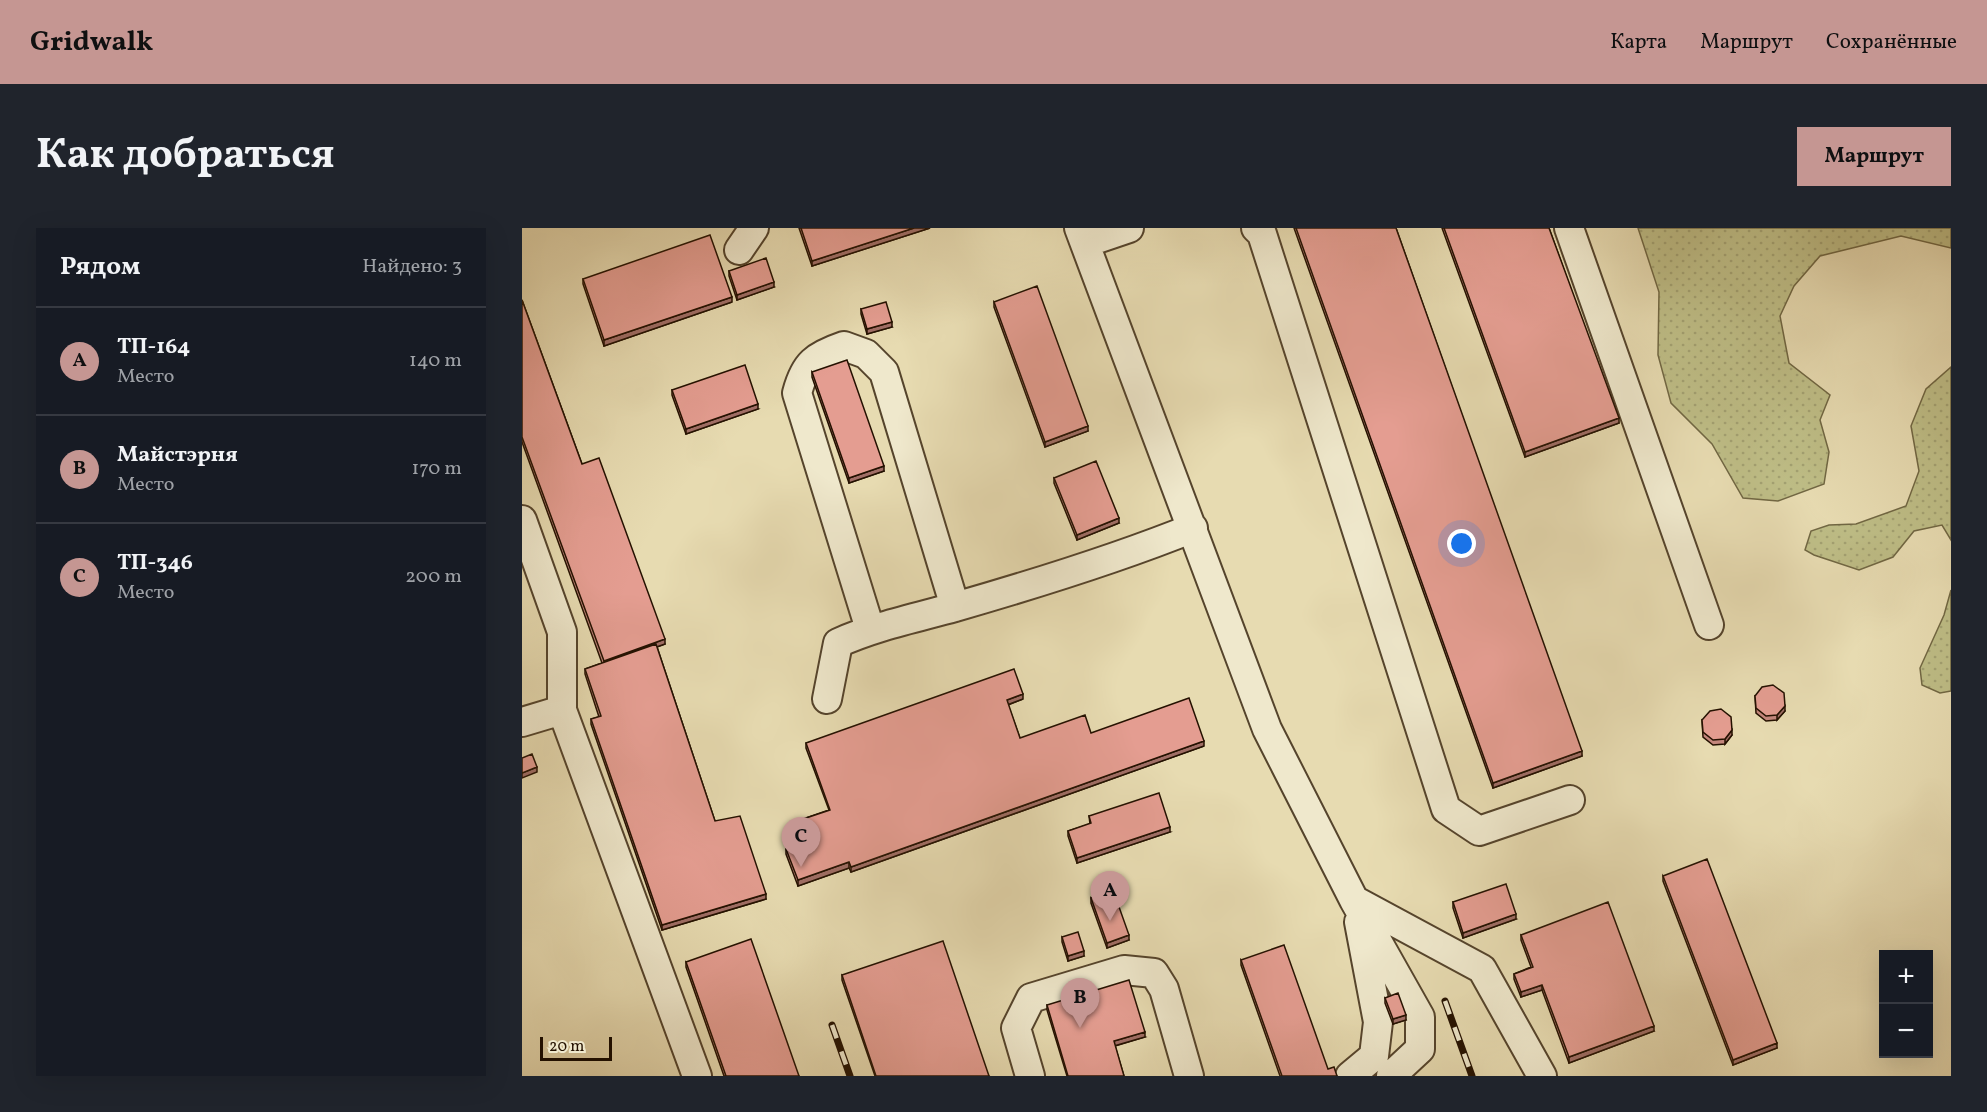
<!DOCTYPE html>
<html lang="ru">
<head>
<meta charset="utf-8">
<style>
	body { margin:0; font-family:Vollkorn,serif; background:#20242c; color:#f1f3f6 }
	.controls { position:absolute; right:18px; bottom:18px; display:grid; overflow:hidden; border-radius:0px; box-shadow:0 6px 24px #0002 }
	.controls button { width:54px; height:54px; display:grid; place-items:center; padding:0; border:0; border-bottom:2px solid #363941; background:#171b24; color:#f1f3f6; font:30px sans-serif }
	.scale { position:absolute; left:18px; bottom:15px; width:72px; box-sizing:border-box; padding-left:6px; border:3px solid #241100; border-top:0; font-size:16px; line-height:21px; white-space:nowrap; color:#241100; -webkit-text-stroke:4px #efe8cc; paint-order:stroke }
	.you { position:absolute; left:940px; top:316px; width:21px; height:21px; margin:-15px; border:4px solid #fff; border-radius:50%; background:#1a73e8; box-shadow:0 0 0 9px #1a73e833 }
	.badge { display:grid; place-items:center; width:39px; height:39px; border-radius:50%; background:#c59692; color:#111; font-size:20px; font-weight:700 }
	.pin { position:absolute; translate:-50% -50px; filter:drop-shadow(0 2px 3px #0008) }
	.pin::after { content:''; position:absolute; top:32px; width:21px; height:18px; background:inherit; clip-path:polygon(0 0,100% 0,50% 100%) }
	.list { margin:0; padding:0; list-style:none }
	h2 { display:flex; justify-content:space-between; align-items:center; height:78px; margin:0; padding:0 24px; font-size:26px }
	h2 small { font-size:20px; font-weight:400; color:#9ea1a6 }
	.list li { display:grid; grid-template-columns:39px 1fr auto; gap:18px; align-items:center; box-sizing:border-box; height:108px; padding:0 24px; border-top:2px solid #363941 }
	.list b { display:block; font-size:22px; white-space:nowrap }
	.list p { margin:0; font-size:20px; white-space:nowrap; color:#9ea1a6 }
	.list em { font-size:20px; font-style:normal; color:#9ea1a6 }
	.map { position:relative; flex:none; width:1429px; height:848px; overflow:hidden; border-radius:0px }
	header { display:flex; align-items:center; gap:36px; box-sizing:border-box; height:84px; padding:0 30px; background:#c59692; color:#111 }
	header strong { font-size:28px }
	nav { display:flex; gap:33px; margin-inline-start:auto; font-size:21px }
	.intro { display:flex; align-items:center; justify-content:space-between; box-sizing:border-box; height:144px; padding:0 36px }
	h1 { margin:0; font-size:42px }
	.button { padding:15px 27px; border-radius:0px; background:#c59692; color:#111; font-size:21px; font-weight:700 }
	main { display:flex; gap:36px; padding:0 36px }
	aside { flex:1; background:#171b24; border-radius:0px; box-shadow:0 6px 24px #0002 }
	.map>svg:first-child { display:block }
</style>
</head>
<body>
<header>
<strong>Gridwalk</strong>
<nav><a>Карта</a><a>Маршрут</a><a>Сохранённые</a></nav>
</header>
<div class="intro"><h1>Как добраться</h1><a class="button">Маршрут</a></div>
<main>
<aside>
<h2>Рядом<small>Найдено: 3</small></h2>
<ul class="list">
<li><span class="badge">A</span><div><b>ТП-164</b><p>Место</p></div><em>140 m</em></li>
<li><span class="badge">B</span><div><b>Майстэрня</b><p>Место</p></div><em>170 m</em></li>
<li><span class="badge">C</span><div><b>ТП-346</b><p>Место</p></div><em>200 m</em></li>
</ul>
</aside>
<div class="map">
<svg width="1429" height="848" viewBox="0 0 1429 848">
	<defs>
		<pattern id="grass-dots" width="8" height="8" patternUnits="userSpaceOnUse" patternTransform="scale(1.5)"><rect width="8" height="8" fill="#bebd86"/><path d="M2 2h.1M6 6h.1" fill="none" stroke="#a3a172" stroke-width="1.8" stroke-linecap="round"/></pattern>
	</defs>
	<rect width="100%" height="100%" fill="#e7dbb1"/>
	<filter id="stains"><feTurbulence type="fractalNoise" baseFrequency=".00333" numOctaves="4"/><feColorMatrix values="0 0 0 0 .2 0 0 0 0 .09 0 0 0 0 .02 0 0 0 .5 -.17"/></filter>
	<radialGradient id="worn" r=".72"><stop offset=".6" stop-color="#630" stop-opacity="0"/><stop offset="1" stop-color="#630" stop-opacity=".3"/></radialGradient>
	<path fill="url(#grass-dots)" stroke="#716743" stroke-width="1.5" d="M1116,0h313v20l-50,-12 -81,20 -26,30 -14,30 9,47 41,32 -10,25 9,32 -5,32 -46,17 -35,-3 -31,-54 -41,-41 -13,-48 1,-63z
		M1429,139v173l-9,-15 -28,6 -21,26 -34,13 -45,-15 -9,-5 6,-19 18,-6 27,-1 50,-18 13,-35 -8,-45 15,-37z
		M1429,362v101l-11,2 -18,-8 -2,-17 24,-53z"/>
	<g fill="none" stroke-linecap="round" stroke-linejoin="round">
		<g stroke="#55442c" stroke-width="32">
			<path id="minor" d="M557,0l188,501 87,171 66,117v32l-29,27
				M734,0l6,6 184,575 33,22 91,-31
				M1047,0l140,397
				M563,15l44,-15
				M217,22l15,-22
				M0,292l40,112v78l135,366
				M348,401l-73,-236c8,-30 18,-37 47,-47l22,8 18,18 71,235
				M305,471l11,-56c38,-17 77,-25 117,-36 80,-23 161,-48 238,-79
				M0,494l40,-12
				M832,672l128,69 60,107
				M508,848l-14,-48 15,-30 93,-28 30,3 10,16 25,87
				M828,848l24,-20 4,-34 -19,-100"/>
		</g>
		<use href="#minor" stroke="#efe8cc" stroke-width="28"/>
		<g stroke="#241100" stroke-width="7">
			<path id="rail" d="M923,773l27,75
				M310,797l18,51"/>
		</g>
		<use href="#rail" stroke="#efe8cc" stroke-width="4.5" stroke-dasharray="14" stroke-linecap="butt"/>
	</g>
	<path fill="#c4877d" stroke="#241100" stroke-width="1.5" d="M277,0h131l-118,38z
		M772,0h102l186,528 -89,32z
		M920,0h107l70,195 -94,34z
		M207,43l45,16 -37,13 -8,-24z
		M61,51l149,23 -128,44 -21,-62z
		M0,72l60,164 83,180 -8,3 58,174 51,78 -104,31 -71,-206v-5l8,-2 -14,-43v-5l17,-6 -80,-221z
		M472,74l94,129 -43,16 -51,-140z
		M339,81l31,18 -25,7 -6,-20z
		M290,144l72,99 -35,12 -37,-106z
		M150,162l86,19 -72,25 -14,-39z
		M532,250l65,45 -42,17 -23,-57z
		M1233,468l30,15 -8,9 -11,1 -10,-8z
		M501,471l-15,6 12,33 71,-5 113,13 -353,126 -2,-4 -51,18 -12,-32v-5l17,-6 -6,-17v-5l32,-11 -23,-62v-5z
		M1180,492l30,15 -7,9 -12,1 -10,-8z
		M567,588l81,16 -93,31 -9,-27v-5l22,-7z
		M1141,648l114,172 -44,17 -70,-184z
		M569,670l38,42 -22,8 -16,-45z
		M931,674l63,17 -53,19 -10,-30z
		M999,707l133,96 -85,32 -27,-73 -21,7 -7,-18v-5l17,-7 -10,-27z
		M540,709l22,19 -16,5 -6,-19z
		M719,732l87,109 9,7h-57l-39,-111z
		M164,734l113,114h-75l-38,-109z
		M320,747l147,101h-114l-33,-96z
		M863,770l21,22 -13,4 -8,-21z
		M525,777l98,32 -30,9 9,30h-57l-20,-66z"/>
	<path fill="#a06e66" stroke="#241100" stroke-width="1.5" d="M392,0h16l-118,38v-5z
		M252,54v5l-37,13v-5z
		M210,69v5l-128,44v-6z
		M370,94v5l-25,7v-5z
		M236,176v5l-72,25v-5z
		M1097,190v5l-94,34v-5z
		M566,198v5l-43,16v-5z
		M362,238v5l-35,12v-5z
		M597,290v5l-42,17v-5z
		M143,411v5l-61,22v-5z
		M501,466v5l-16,6v-5z
		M1263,478v5l-8,9v-5z
		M1210,502v5l-7,9v-5z
		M682,513v5l-353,126v-5z
		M1060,523v5l-89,32v-5z
		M15,539v5l-15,6v-5z
		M648,599v5l-93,31v-5z
		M327,634v6l-51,18v-6z
		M244,666v5l-104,31v-5z
		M994,686v5l-53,19v-5z
		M607,707v5l-22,8v-5z
		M562,723v5l-16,5v-5z
		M1020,757v5l-21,7v-5z
		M884,787v5l-13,4v-5z
		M1132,798v5l-85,32v-6z
		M623,804v5l-31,9v-5z
		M1255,815v5l-44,17v-5z"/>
	<path fill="#e49d91" stroke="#241100" stroke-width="1.5" d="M279,0h113l-102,33z
		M774,0h100l186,523 -89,32z
		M922,0h105l70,190 -94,34z
		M188,7l22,62 -128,43 -21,-61z
		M244,30l8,24 -37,13 -8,-24z
		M515,58l51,140 -43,16 -51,-140z
		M0,72l60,164 17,-6 66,181 -61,22 -82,-224z
		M364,74l6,20 -25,7 -6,-20z
		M325,132l37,106 -35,12 -37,-106z
		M223,137l13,39 -72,25 -14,-39z
		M574,233l23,57 -42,17 -23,-57z
		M134,416l59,177 25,-5 26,78 -104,31 -71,-206 10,-3 -16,-47z
		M492,441l9,25 -16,6 13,38 65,-23 6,18 98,-35 15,43 -353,126 -2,-5 -51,18 -12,-31 18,-7 -7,-21 33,-11 -24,-67z
		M1251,457l11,8 1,13 -8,9 -11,1 -10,-8 -1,-12 7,-9z
		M1199,481l10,8 1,13 -7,9 -12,1 -10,-8 -1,-12 8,-9z
		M10,526l5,13 -15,6v-15z
		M637,565l11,34 -93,31 -9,-27 23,-8 -2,-7z
		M1185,631l70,184 -44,17 -70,-184z
		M984,656l10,30 -53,19 -10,-31z
		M591,662l16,45 -22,8 -16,-45z
		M1086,674l46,124 -85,31 -27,-72 -21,7 -7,-18 19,-7 -12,-32z
		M556,704l6,19 -16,5 -6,-19z
		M229,711l48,137h-73l-40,-114z
		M421,713l46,135h-113l-34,-101z
		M762,717l44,124 6,-2 3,9h-55l-41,-116z
		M607,752l16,52 -31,9 10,35h-56l-21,-71z
		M876,765l8,22 -13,4 -8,-21z"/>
	<rect width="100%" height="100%" filter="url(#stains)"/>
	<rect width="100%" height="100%" fill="url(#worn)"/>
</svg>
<div class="controls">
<button>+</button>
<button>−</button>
</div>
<div class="scale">20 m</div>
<div class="you"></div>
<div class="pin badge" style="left:588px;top:693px">A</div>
<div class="pin badge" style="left:558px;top:800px">B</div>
<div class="pin badge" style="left:279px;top:639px">C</div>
</div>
</main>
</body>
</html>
